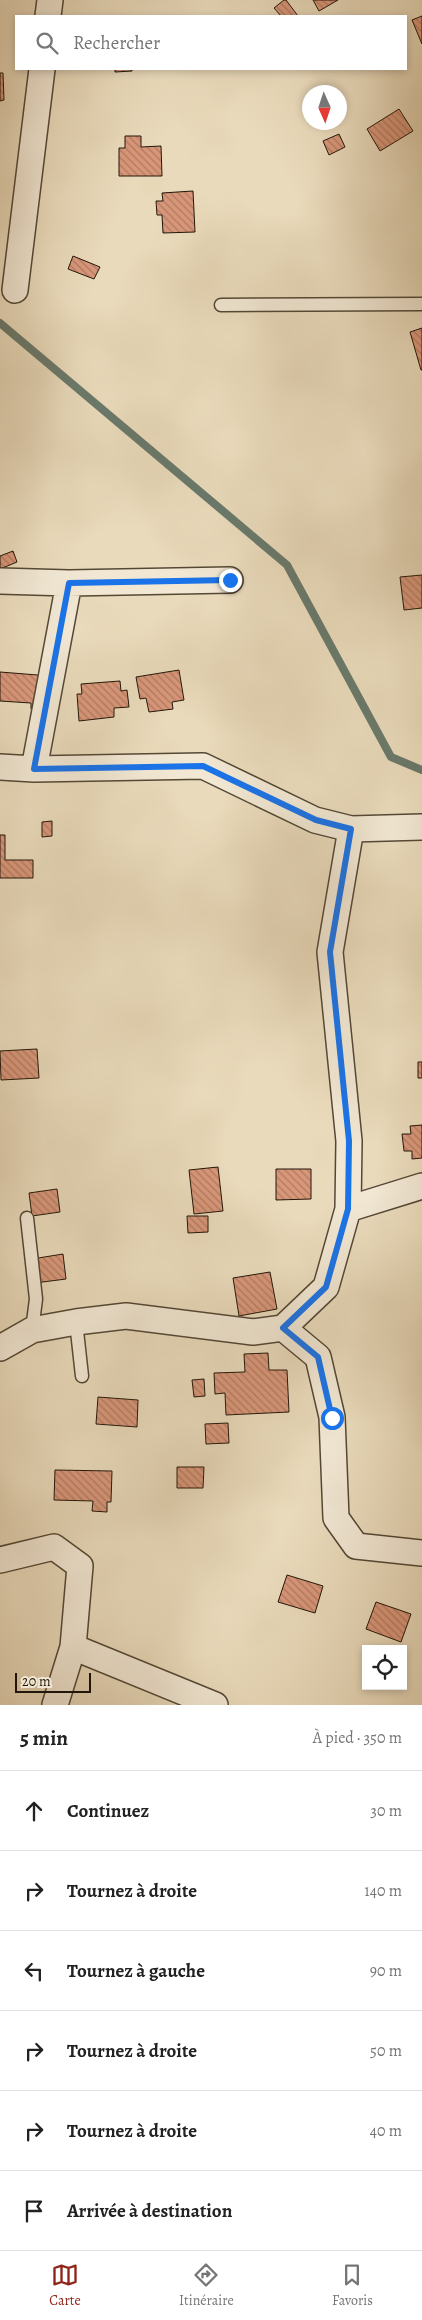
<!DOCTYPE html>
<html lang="fr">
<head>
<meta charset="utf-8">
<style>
	body { margin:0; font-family:Alegreya,serif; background:#f2f2f2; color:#222 }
	.controls { position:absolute; right:15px; bottom:15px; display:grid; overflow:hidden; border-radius:0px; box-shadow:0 2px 8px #0003 }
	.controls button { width:45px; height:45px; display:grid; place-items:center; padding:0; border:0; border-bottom:1px solid #e0e0e0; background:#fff; color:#222; font:25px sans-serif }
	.compass { position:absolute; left:302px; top:85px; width:45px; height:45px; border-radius:50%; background:#fff; box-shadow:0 2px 8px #0003; rotate:177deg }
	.scale { position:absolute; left:15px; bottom:12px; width:76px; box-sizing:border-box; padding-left:5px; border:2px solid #221708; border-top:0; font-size:14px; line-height:18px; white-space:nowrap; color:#221708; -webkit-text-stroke:4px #f1e7d3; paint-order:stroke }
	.stop { position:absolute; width:15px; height:15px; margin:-11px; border:4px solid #1a73e8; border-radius:50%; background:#fff }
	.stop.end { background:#1a73e8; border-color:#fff; box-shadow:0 1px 5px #0008 }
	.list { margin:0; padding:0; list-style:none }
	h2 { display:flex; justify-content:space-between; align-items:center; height:65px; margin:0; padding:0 20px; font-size:21px }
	h2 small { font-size:16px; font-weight:400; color:#767676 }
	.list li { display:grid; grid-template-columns:32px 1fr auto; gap:15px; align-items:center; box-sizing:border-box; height:80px; padding:0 20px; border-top:1px solid #e0e0e0 }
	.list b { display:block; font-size:19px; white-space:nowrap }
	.list em { font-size:16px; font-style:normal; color:#767676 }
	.icon { flex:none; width:28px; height:28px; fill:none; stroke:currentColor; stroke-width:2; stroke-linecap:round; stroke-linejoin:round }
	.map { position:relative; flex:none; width:422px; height:1705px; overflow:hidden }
	.search { position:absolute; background:#fff; box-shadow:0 2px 8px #0003; left:15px; right:15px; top:15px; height:55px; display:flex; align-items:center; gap:12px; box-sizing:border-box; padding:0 18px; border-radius:0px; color:#767676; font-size:19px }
	.sheet { height:545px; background:#fff }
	nav { display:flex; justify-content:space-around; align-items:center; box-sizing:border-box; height:70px; border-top:1px solid #e0e0e0; background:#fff; font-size:14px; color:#767676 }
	nav a { display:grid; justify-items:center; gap:2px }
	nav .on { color:#8f2418 }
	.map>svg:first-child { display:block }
</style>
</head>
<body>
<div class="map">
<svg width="422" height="1705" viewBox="0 0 422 1705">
	<defs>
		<pattern id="building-back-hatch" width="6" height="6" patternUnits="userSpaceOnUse" patternTransform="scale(1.25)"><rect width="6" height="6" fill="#d9977a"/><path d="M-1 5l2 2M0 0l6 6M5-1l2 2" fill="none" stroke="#b07a62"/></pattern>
	</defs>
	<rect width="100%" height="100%" fill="#e9dabb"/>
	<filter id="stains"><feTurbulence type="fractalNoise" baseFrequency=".004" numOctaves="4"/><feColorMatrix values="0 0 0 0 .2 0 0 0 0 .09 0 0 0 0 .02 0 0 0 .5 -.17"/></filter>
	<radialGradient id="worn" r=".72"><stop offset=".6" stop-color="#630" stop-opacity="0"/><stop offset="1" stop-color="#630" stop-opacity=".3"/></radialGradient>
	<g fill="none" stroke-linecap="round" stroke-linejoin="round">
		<path stroke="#69796b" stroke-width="8" d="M0,323l287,242 104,192 31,13"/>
	</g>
	<path fill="url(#building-back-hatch)" stroke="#221708" d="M284,0h2l12,16h-17l-7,-8z
		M313,0h25l-19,11z
		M422,16v28l-10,-24z
		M115,69h17v2l-17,1z
		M0,73h3l1,27 -4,1z
		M399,109l14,22 -33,20 -13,-22z
		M339,134l6,13 -16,8 -6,-14z
		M125,136h16v11l20,-1 1,30h-43v-28h6z
		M193,191l2,41 -32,1 -1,-18h-5l-1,-14h7l-1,-8z
		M73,256l27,11 -6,12 -26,-10z
		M422,328v42h-1l-11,-38z
		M13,551l4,11 -17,7v-13z
		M422,575v33l-18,2 -4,-33z
		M179,670l5,30 -12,2 1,7 -24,3 -3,-14 -6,1 -4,-22z
		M0,672l50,4 -3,34 -16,-1v-6l-31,-2z
		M120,681l1,10 6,-1 2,17 -15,1v9l-35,4 -2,-27h5l-1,-10z
		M52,821v15l-10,1v-15z
		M0,835h5v25h28v18h-33z
		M37,1049l2,29 -38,2 -1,-29z
		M418,1062h4v16h-4z
		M422,1125v33l-10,1v-8h-8l-2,-17h9l-1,-8z
		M218,1167l5,44 -29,3 -5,-44z
		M276,1169h35v30l-35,1z
		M57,1189l3,23 -28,4 -3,-23z
		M187,1216h21v16l-20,1z
		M63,1254l3,25 -31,4 -3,-24z
		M270,1272l7,37 -38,7 -6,-38z
		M268,1353l1,17h18l2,42 -63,3 -1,-22 -10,1 -1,-21 31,-1 -1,-18z
		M204,1379l1,17 -11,1 -2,-17z
		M98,1397l40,3 -1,27 -41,-3z
		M228,1423l1,20 -23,1 -1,-20z
		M177,1467h27l-1,21h-26z
		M55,1470l57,1 -1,31h-4v10l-15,-1 1,-10 -39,-1z
		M287,1575l36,11 -8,27 -37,-11z
		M376,1602l35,12 -10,28 -35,-13z"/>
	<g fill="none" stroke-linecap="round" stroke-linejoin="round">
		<g stroke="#544835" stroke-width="15">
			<path id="lane" d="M221,305l201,-1
				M27,1218l9,81 -4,31
				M76,1322l6,54"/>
		</g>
		<g stroke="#544835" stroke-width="28">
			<path id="street" d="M48,16l2,-16
				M15,290l27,-221
				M0,581l69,2 161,-3
				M0,767l34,2 169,-3 112,54 36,9 71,-2
				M34,769l35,-186
				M348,1209l1,-68 -19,-189 21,-123
				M283,1328l35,29 14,60 4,101 20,28 66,7
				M0,1348l32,-18 44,-8 50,-6 127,16 30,-4 43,-41 22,-78 74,-23
				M0,1560l54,-13 26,19 -7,81 -18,58
				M73,1647l142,58"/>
		</g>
		<use href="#lane" stroke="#f1e7d3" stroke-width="12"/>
		<use href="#street" stroke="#f1e7d3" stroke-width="25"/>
	</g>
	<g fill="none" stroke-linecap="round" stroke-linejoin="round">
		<path stroke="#1a73e8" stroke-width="6" d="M230,580l-161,3 -35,186 169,-3 113,54 35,9 -21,123 19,189 -1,68 -22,78 -43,41 35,29 14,61"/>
	</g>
	<rect width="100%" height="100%" filter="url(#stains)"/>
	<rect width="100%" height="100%" fill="url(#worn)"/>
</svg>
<div class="controls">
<button><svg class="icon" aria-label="locate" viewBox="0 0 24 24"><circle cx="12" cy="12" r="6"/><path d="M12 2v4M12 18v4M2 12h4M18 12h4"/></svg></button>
</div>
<svg class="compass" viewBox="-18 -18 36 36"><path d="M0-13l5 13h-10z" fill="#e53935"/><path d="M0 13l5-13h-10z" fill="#767676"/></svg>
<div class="scale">20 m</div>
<div class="stop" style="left:332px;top:1418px"></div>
<div class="stop end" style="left:230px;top:580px"></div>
<div class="search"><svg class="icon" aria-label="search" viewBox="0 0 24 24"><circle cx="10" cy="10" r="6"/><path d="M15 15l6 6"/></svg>Rechercher</div>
</div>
<section class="sheet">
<h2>5 min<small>À pied · 350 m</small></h2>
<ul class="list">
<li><svg class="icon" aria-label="ahead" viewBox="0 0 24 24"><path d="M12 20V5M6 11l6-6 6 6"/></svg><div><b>Continuez</b></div><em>30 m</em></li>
<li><svg class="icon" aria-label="right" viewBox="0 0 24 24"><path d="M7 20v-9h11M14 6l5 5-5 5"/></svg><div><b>Tournez à droite</b></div><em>140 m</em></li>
<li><svg class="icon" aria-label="left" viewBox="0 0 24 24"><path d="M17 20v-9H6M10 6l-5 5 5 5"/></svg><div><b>Tournez à gauche</b></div><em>90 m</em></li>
<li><svg class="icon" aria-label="right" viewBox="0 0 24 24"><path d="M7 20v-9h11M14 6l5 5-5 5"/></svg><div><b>Tournez à droite</b></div><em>50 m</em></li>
<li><svg class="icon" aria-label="right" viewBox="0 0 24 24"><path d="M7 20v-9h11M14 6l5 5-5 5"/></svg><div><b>Tournez à droite</b></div><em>40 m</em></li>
<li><svg class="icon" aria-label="arrive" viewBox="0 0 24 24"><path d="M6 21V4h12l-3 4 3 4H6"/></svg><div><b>Arrivée à destination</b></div></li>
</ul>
</section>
<nav>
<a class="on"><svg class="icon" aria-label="map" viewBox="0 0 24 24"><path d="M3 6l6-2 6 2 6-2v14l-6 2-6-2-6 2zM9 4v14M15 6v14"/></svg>Carte</a>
<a><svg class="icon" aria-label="directions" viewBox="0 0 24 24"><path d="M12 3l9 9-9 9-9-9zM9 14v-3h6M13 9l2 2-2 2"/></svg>Itinéraire</a>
<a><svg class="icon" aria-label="saved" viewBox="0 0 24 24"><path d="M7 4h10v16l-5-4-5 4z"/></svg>Favoris</a>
</nav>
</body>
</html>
